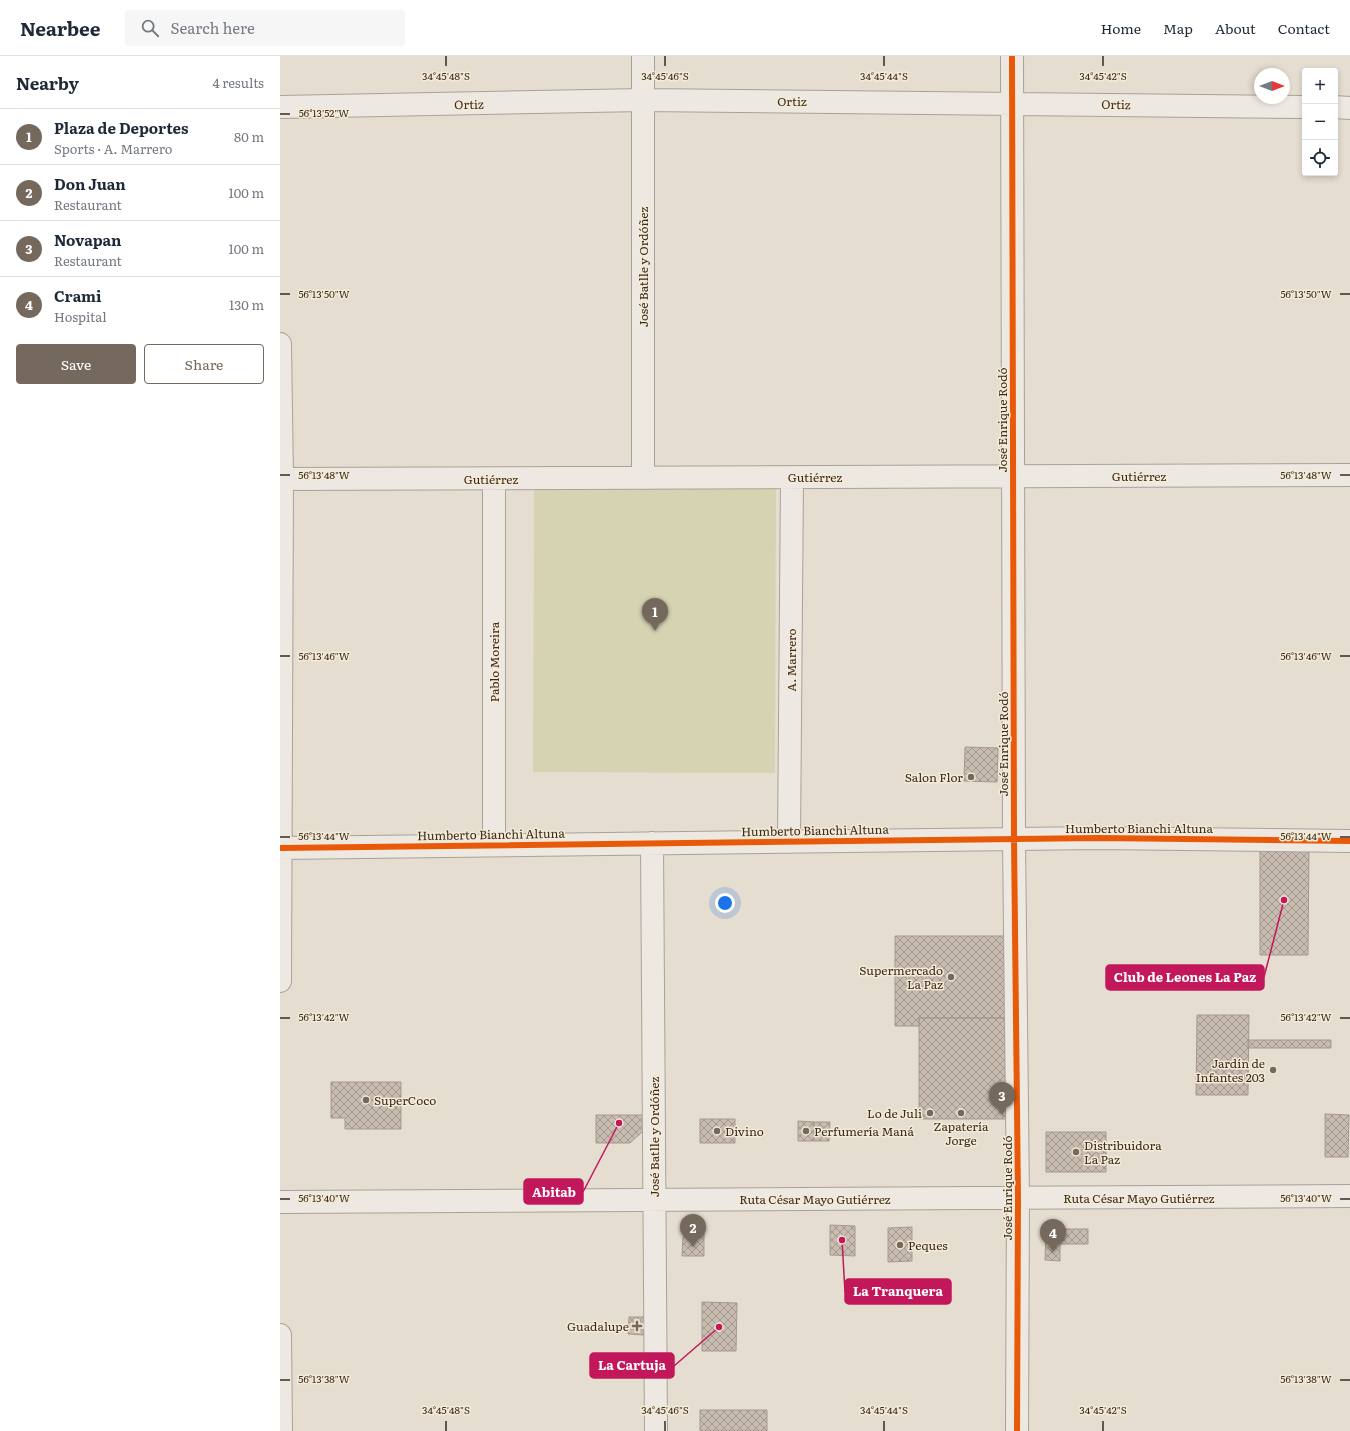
<!DOCTYPE html>
<html lang="en">
<head>
<meta charset="utf-8">
<style>
	body { margin:0; font-family:Literata,serif; background:#f6f6f7; color:#1f2937 }
	.controls { position:absolute; right:12px; top:12px; display:grid; overflow:hidden; border-radius:4px; box-shadow:0 2px 6px #0003 }
	.controls button { width:36px; height:36px; display:grid; place-items:center; padding:0; border:0; border-bottom:1px solid #e0e1e3; background:#fff; color:#1f2937; font:20px sans-serif }
	.compass { position:absolute; left:974px; top:12px; width:36px; height:36px; border-radius:50%; background:#fff; box-shadow:0 2px 6px #0003; rotate:90deg }
	.you { position:absolute; left:445px; top:847px; width:14px; height:14px; margin:-10px; border:3px solid #fff; border-radius:50%; background:#1a73e8; box-shadow:0 0 0 6px #1a73e833 }
	.badge { display:grid; place-items:center; width:26px; height:26px; border-radius:50%; background:#75695d; color:#fff; font-size:13px; font-weight:700 }
	.pin { position:absolute; translate:-50% -33px; filter:drop-shadow(0 1px 2px #0008) }
	.pin::after { content:''; position:absolute; top:21px; width:14px; height:12px; background:inherit; clip-path:polygon(0 0,100% 0,50% 100%) }
	.list { margin:0; padding:0; list-style:none }
	h2 { display:flex; justify-content:space-between; align-items:center; height:52px; margin:0; padding:0 16px; font-size:17px }
	h2 small { font-size:13px; font-weight:400; color:#747a83 }
	.list li { display:grid; grid-template-columns:26px 1fr auto; gap:12px; align-items:center; box-sizing:border-box; height:56px; padding:0 16px; border-top:1px solid #e0e1e3 }
	.list b { display:block; font-size:15px; white-space:nowrap }
	.list p { margin:0; font-size:13px; white-space:nowrap; color:#747a83 }
	.list em { font-size:13px; font-style:normal; color:#747a83 }
	.actions { display:flex; gap:8px; padding:12px 16px }
	.actions a { flex:1; padding:9px 0; border:1px solid #75695d; border-radius:4px; text-align:center; font-size:14px; color:#75695d }
	.actions .main { background:#75695d; color:#fff }
	.icon { flex:none; width:22px; height:22px; fill:none; stroke:currentColor; stroke-width:2; stroke-linecap:round; stroke-linejoin:round }
	.map { position:relative; flex:none; width:1070px; height:1375px; overflow:hidden }
	header { display:flex; align-items:center; gap:24px; box-sizing:border-box; height:56px; padding:0 20px; background:#fff; border-bottom:1px solid #e0e1e3 }
	header strong { font-size:19px }
	nav { display:flex; gap:22px; margin-inline-start:auto; font-size:14px }
	.search { width:280px; height:36px; background:#f6f6f7; display:flex; align-items:center; gap:10px; box-sizing:border-box; padding:0 14px; border-radius:4px; color:#747a83; font-size:15px }
	main { display:flex }
	aside { flex:1; background:#fff }
	.map>svg:first-child { display:block }
</style>
</head>
<body>
<header>
<strong>Nearbee</strong>
<div class="search"><svg class="icon" aria-label="search" viewBox="0 0 24 24"><circle cx="10" cy="10" r="6"/><path d="M15 15l6 6"/></svg>Search here</div>
<nav><a>Home</a><a>Map</a><a>About</a><a>Contact</a></nav>
</header>
<main>
<aside>
<h2>Nearby<small>4 results</small></h2>
<ul class="list">
<li><span class="badge">1</span><div><b>Plaza de Deportes</b><p>Sports · A. Marrero</p></div><em>80 m</em></li>
<li><span class="badge">2</span><div><b>Don Juan</b><p>Restaurant</p></div><em>100 m</em></li>
<li><span class="badge">3</span><div><b>Novapan</b><p>Restaurant</p></div><em>100 m</em></li>
<li><span class="badge">4</span><div><b>Crami</b><p>Hospital</p></div><em>130 m</em></li>
</ul>
<div class="actions"><a class="main">Save</a><a>Share</a></div>
</aside>
<div class="map">
<svg width="1070" height="1375" viewBox="0 0 1070 1375">
	<defs>
		<pattern id="building-cross-hatch" width="8" height="8" patternUnits="userSpaceOnUse"><rect width="8" height="8" fill="#c8bbb0"/><path d="M0 0l8 8M0 8l8-8" fill="none" stroke="#a3988f"/></pattern>
	</defs>
	<rect width="100%" height="100%" fill="#e5ddcf"/>
	<path fill="#d5d3b2" d="M254,432l242,1 -1,284 -242,-1z"/>
	<path fill="url(#building-cross-hatch)" stroke="#a5998e" d="M685,691l33,1 -1,34 -33,-1z
		M980,790h49l-1,109h-48z
		M615,880h111v82h-87v8h-24z
		M917,959h52l-1,80h-52z
		M639,962h87v101h-87z
		M968,984h83v8h-83z
		M51,1026h70v47h-56v-11h-14z
		M1045,1058l24,1 -1,42h-23z
		M316,1059h47v16l-13,12h-34z
		M420,1063h35v24h-35z
		M518,1065l16,1v19h-16z
		M534,1066h16l-1,19h-15z
		M766,1076h60v40h-60z
		M550,1169l25,1v30l-25,-1z
		M632,1171v34l-24,1v-34z
		M772,1173h36v15h-28v17l-15,-1 1,-29z
		M407,1176l17,1v23h-22l1,-18z
		M422,1246l35,1 -1,48h-34z
		M349,1261h16l-1,18 -16,-1z
		M420,1354h67v21h-67z"/>
	<g fill="none" stroke-linecap="round" stroke-linejoin="round">
		<g stroke="#aaa298" stroke-width="24">
			<path id="minor" d="M363,0v422
				M732,0l2,783 4,359 -1,233
				M0,51l363,-7 662,7
				M1055,51l15,1
				M0,288l2,135 -2,502
				M0,423l1070,-4
				M214,423v366
				M509,786l3,-364
				M372,787l4,588
				M0,792l818,-10 252,3
				M0,1146l1070,-6
				M0,1279l1,96"/>
		</g>
		<use href="#minor" stroke="#ede8e1" stroke-width="22"/>
		<g stroke="#f4ead6" stroke-width="8">
			<path id="cycleway" d="M732,0l2,783 4,359 -1,233
				M0,792l818,-10 252,3"/>
		</g>
		<use href="#cycleway" stroke="#e8590c" stroke-width="6"/>
	</g>
	<path fill="none" stroke="#392b20" stroke-width="1.5" d="M166,0v10M385,0v10M604,0v10M823,0v10M0,58h10M0,238h10M1060,238h10M0,419h10M1060,419h10M0,600h10M1060,600h10M0,781h10M1060,781h10M0,962h10M1060,962h10M0,1143h10M1060,1143h10M0,1324h10M1060,1324h10M166,1365v10M385,1365v10M604,1365v10M823,1365v10"/>
	<g fill="#75695d" stroke="#f4ead6" stroke-width="1.5">
		<circle cx="691" cy="721" r="4"/>
		<circle cx="671" cy="921" r="4"/>
		<circle cx="993" cy="1014" r="4"/>
		<circle cx="86" cy="1044" r="4"/>
		<circle cx="650" cy="1057" r="4"/>
		<circle cx="681" cy="1057" r="4"/>
		<circle cx="437" cy="1075" r="4"/>
		<circle cx="526" cy="1075" r="4"/>
		<circle cx="796" cy="1096" r="4"/>
		<circle cx="620" cy="1189" r="4"/>
		<path d="M355 1264h4v4h4v4h-4v4h-4v-4h-4v-4h4z"/>
	</g>
	<g text-anchor="middle" dominant-baseline="central" stroke-width="3" stroke-linejoin="round" paint-order="stroke">
		<g font-size="12" fill="#392b20" stroke="#f4ead6">
			<text x="512" y="45">Ortiz</text>
			<text transform="translate(189 48) rotate(-1)">Ortiz</text>
			<text transform="translate(836 48) rotate(1)">Ortiz</text>
			<text transform="translate(363 211) rotate(-90)">José Batlle y Ordóñez</text>
			<text transform="translate(722 364) rotate(-90)">José Enrique Rodó</text>
			<text x="859" y="420">Gutiérrez</text>
			<text x="535" y="421">Gutiérrez</text>
			<text x="211" y="423">Gutiérrez</text>
			<text transform="translate(511 604) rotate(-90)">A. Marrero</text>
			<text transform="translate(214 606) rotate(-90)">Pablo Moreira</text>
			<text transform="translate(723 688) rotate(-90)">José Enrique Rodó</text>
			<text x="859" y="772">Humberto Bianchi Altuna</text>
			<text transform="translate(535 774) rotate(-1)">Humberto Bianchi Altuna</text>
			<text transform="translate(211 778) rotate(-1)">Humberto Bianchi Altuna</text>
			<text transform="translate(374 1081) rotate(-90)">José Batlle y Ordóñez</text>
			<text transform="translate(727 1132) rotate(-90)">José Enrique Rodó</text>
			<text x="859" y="1142">Ruta César Mayo Gutiérrez</text>
			<text x="535" y="1143">Ruta César Mayo Gutiérrez</text>
		</g>
		<g font-size="12" fill="#392b20" stroke="#f4ead6" text-anchor="end">
			<text x="683" y="721">Salon Flor</text>
			<text x="663" y="914">Supermercado<tspan x="663" dy="14">La Paz</tspan></text>
			<text x="985" y="1007">Jardín de<tspan x="985" dy="14">Infantes 203</tspan></text>
			<text x="94" y="1044" text-anchor="start">SuperCoco</text>
			<text x="642" y="1057">Lo de Juli</text>
			<text x="681" y="1070" text-anchor="middle">Zapatería<tspan x="681" dy="14">Jorge</tspan></text>
			<text x="445" y="1075" text-anchor="start">Divino</text>
			<text x="534" y="1075" text-anchor="start">Perfumería Maná</text>
			<text x="804" y="1089" text-anchor="start">Distribuidora<tspan x="804" dy="14">La Paz</tspan></text>
			<text x="628" y="1189" text-anchor="start">Peques</text>
			<text x="349" y="1270">Guadalupe</text>
		</g>
	</g>
	<g font-size="10" text-anchor="middle" fill="#392b20" stroke="#f4ead6" stroke-width="3" stroke-linejoin="round" paint-order="stroke">
		<text x="166" y="24">34°45'48"S</text>
		<text x="385" y="24">34°45'46"S</text>
		<text x="604" y="24">34°45'44"S</text>
		<text x="823" y="24">34°45'42"S</text>
		<text x="44" y="61">56°13'52"W</text>
		<text x="1026" y="242">56°13'50"W</text>
		<text x="44" y="242">56°13'50"W</text>
		<text x="1026" y="423">56°13'48"W</text>
		<text x="44" y="423">56°13'48"W</text>
		<text x="1026" y="604">56°13'46"W</text>
		<text x="44" y="604">56°13'46"W</text>
		<text x="1026" y="784">56°13'44"W</text>
		<text x="44" y="784">56°13'44"W</text>
		<text x="1026" y="965">56°13'42"W</text>
		<text x="44" y="965">56°13'42"W</text>
		<text x="44" y="1146">56°13'40"W</text>
		<text x="1026" y="1146">56°13'40"W</text>
		<text x="44" y="1327">56°13'38"W</text>
		<text x="1026" y="1327">56°13'38"W</text>
		<text x="166" y="1358">34°45'48"S</text>
		<text x="385" y="1358">34°45'46"S</text>
		<text x="604" y="1358">34°45'44"S</text>
		<text x="823" y="1358">34°45'42"S</text>
	</g>
	<path fill="none" stroke="#c2185b" stroke-width="1.5" d="M1004 844L984 921M339 1067L303 1136M562 1184L565 1236M439 1271L394 1310"/>
	<g fill="#c2185b" stroke="#f4ead6" stroke-width="1.5">
		<circle cx="1004" cy="844" r="4"/>
		<circle cx="339" cy="1067" r="4"/>
		<circle cx="562" cy="1184" r="4"/>
		<circle cx="439" cy="1271" r="4"/>
	</g>
	<g fill="#c2185b" stroke="#c2185b" stroke-width="1.5">
		<rect x="826" y="909" width="158" height="25" rx="4"/>
		<rect x="244" y="1123" width="59" height="25" rx="4"/>
		<rect x="565" y="1223" width="106" height="25" rx="4"/>
		<rect x="310" y="1297" width="84" height="25" rx="4"/>
	</g>
	<g font-size="13" text-anchor="middle" font-weight="bold" fill="#fff">
		<text x="905" y="926">Club de Leones La Paz</text>
		<text x="274" y="1141">Abitab</text>
		<text x="618" y="1240">La Tranquera</text>
		<text x="352" y="1314">La Cartuja</text>
	</g>
</svg>
<div class="controls">
<button>+</button>
<button>−</button>
<button><svg class="icon" aria-label="locate" viewBox="0 0 24 24"><circle cx="12" cy="12" r="6"/><path d="M12 2v4M12 18v4M2 12h4M18 12h4"/></svg></button>
</div>
<svg class="compass" viewBox="-18 -18 36 36"><path d="M0-13l5 13h-10z" fill="#e53935"/><path d="M0 13l5-13h-10z" fill="#747a83"/></svg>
<div class="you"></div>
<div class="pin badge" style="left:375px;top:575px">1</div>
<div class="pin badge" style="left:413px;top:1191px">2</div>
<div class="pin badge" style="left:722px;top:1059px">3</div>
<div class="pin badge" style="left:773px;top:1196px">4</div>
</div>
</main>
</body>
</html>
